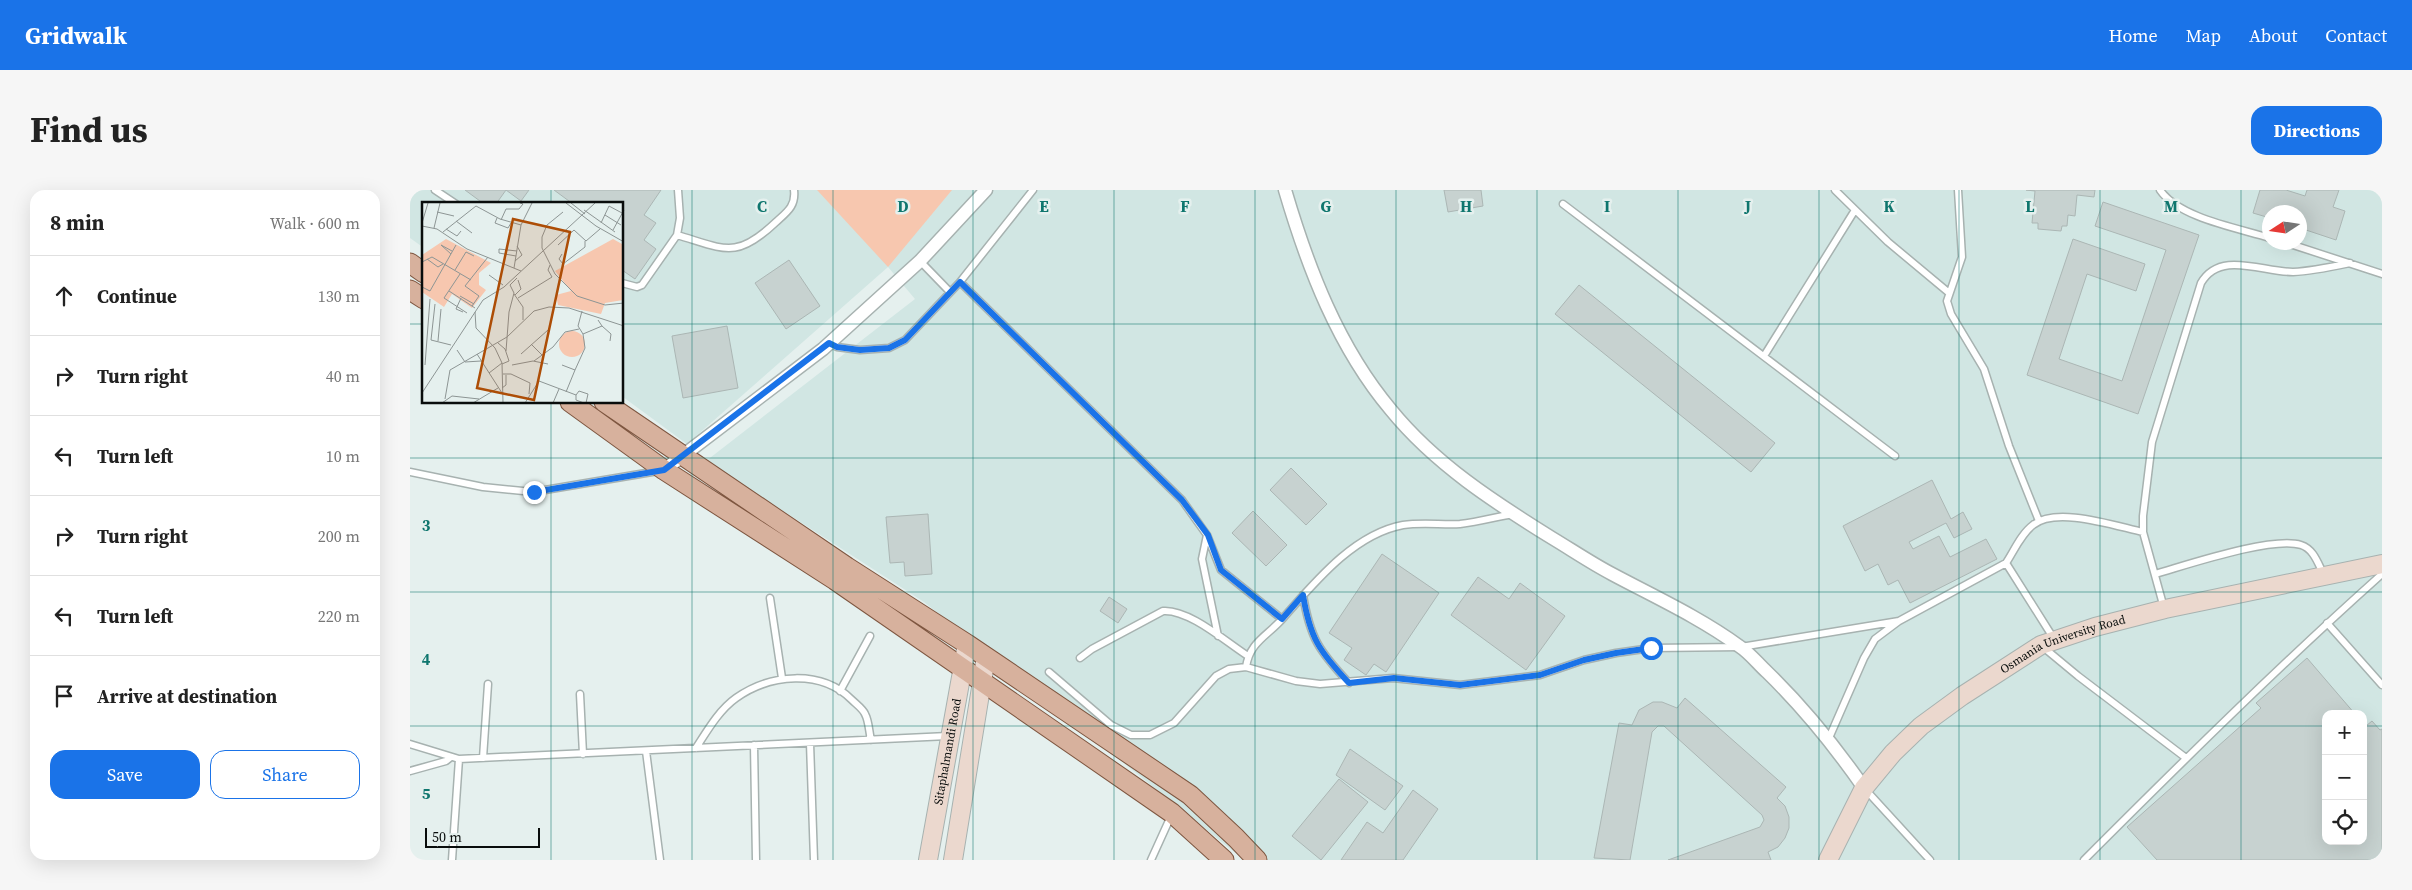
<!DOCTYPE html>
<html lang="en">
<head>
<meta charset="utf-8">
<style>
	body { margin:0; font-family:"Source Serif 4",serif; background:#f6f6f6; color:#222 }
	.controls { position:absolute; right:15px; bottom:15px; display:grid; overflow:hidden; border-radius:10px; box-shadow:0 5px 20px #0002 }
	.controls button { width:45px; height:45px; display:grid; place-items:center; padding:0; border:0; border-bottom:1px solid #e0e0e0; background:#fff; color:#222; font:25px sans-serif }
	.compass { position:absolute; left:1852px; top:15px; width:45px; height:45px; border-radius:50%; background:#fff; box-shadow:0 5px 20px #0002; rotate:258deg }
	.scale { position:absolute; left:15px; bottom:12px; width:115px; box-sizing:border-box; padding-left:5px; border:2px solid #090d0c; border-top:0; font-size:14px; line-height:18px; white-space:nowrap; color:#090d0c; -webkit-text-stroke:4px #e5f0ee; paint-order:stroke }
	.stop { position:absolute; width:15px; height:15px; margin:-11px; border:4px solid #1a73e8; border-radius:50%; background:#fff }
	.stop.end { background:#1a73e8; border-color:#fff; box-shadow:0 1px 5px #0008 }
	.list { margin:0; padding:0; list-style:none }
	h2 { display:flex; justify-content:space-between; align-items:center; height:65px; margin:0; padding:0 20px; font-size:21px }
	h2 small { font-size:16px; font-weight:400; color:#767676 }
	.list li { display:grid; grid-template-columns:32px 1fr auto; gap:15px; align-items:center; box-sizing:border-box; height:80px; padding:0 20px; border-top:1px solid #e0e0e0 }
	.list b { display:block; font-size:19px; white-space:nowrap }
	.list em { font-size:16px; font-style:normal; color:#767676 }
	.actions { display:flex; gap:10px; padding:15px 20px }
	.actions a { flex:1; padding:11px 0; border:1px solid #1a73e8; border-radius:15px; text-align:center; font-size:18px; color:#1a73e8 }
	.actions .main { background:#1a73e8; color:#fff }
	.icon { flex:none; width:28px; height:28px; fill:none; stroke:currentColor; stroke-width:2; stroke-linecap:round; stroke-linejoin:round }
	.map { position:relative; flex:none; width:1972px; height:670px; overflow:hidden; border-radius:15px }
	header { display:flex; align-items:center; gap:30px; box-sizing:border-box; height:70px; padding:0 25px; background:#1a73e8; color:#fff }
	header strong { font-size:24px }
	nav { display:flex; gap:28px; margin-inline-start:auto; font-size:18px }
	.intro { display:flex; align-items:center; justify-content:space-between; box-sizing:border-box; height:120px; padding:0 30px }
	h1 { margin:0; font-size:35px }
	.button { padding:12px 22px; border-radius:15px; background:#1a73e8; color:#fff; font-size:18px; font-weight:700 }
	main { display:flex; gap:30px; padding:0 30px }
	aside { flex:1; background:#fff; border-radius:15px; box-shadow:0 5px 20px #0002 }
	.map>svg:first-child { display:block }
</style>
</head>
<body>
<header>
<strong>Gridwalk</strong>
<nav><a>Home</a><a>Map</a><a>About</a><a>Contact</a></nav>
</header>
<div class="intro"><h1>Find us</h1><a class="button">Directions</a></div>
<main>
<aside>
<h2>8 min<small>Walk · 600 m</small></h2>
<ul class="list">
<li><svg class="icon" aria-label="ahead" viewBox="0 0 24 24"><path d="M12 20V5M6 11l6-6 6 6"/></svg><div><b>Continue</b></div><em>130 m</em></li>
<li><svg class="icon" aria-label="right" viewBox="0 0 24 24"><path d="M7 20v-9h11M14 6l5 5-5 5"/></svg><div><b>Turn right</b></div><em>40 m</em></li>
<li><svg class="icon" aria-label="left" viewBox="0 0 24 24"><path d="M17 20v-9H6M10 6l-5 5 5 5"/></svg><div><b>Turn left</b></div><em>10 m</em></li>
<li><svg class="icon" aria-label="right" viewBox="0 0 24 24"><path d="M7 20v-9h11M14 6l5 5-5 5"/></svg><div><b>Turn right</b></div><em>200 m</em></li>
<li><svg class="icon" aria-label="left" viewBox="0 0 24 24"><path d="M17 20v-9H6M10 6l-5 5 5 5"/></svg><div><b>Turn left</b></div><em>220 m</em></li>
<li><svg class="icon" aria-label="arrive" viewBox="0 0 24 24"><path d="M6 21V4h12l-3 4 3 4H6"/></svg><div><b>Arrive at destination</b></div></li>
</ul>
<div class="actions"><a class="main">Save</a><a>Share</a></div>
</aside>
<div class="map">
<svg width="1972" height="670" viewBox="0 0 1972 670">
	<rect width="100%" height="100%" fill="#e5f0ee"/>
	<path fill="#d1e6e3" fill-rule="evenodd" d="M0,0h1972v670h-1138l-320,-258 -218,-141 209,-162 -27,-32 -201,177 -64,-47 -1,-193h-198v44l-14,-10zM1860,22h30v30h-30zM1916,524h37v127h-37z"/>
	<path fill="#f7c7af" d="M407,0h135l-64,77z"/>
	<path fill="#c7d2d0" stroke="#abb6b4" d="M55,0h64l-8,11 -15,-11 -10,14h-12z
		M144,0h107l-17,25 12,8 -12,17 12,9 -21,30 -13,-9v-66h-49z
		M1034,0h37l2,16 -35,6z
		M1616,0h69l-1,7 -17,-2 -2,21 -7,-1 -1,11h-5l-1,5 -23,-2v-6h-6l3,-32z
		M1850,0h26l19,6 2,-6h32l-6,17 12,4 -9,29 -36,-12v-16h-30v6l-17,-5z
		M1693,12l96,33 -61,179 -111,-39 46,-136 72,25 -9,27 -49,-17 -28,85 63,22 44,-131 -71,-24z
		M379,70l31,46 -34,23 -31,-46z
		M1169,95l196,158 -24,29 -196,-158z
		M317,136l11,62 -55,10 -11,-62z
		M881,278l36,36 -21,21 -36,-35z
		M1522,290l19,39 12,-7 9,17 -18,9 -8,-15 -37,19 4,7 26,-13 11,21 36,-18 11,20 -87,44 -12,-23 -10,5 -10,-21 -13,7 -22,-45z
		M843,321l34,34 -21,21 -34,-33z
		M518,324l4,60 -27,2 -1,-14 -14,1 -4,-46z
		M972,364l57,39 -53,79 -12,-8 -8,11 -22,-15 8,-12 -23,-15z
		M1068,387l31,22 11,-16 45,33 -39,54 -75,-55z
		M699,407l18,12 -9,14 -18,-12z
		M1897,468l48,56h-29v127h37v-118l3,3 6,-5 8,9 2,-1v131h-225l-30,-33 134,-119 -5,-5z
		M1275,508l101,89 -9,11 8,8 4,11v11l-4,10 -7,9 -10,5 3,8h-103l92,-33 4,-7 -2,-5 -98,-89h-6l-6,6 -22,128 -36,-2 25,-135 13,2 7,-15 14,-8h9l15,6z
		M940,559l53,37 -18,24 -49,-35z
		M929,589l29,23 -47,58 -29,-24z
		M1003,600l25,19 -35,51h-62l26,-38 16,11z"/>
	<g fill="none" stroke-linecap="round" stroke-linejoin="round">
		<g stroke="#a7b2b0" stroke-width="9">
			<path id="service" d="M25,0l21,14
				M1425,0l53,52 60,50
				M1548,0l4,67 -15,44 4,13 33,55 25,77 30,75
				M1750,0c19,28 78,38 110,48
				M1153,14l332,252
				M267,45c48,14 59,25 99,-13 11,-10 20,-16 18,-32
				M1874,52l98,32
				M510,71l30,31
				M550,92l73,-92
				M212,93l15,4 5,-2 35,-50 3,-17 -2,-28
				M419,153l8,4 23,3 29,-2 16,-8 55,-58 222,218 25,35 14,35 61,49
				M1354,166l91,-146
				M0,282l73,15 50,5 125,-21
				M797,345l-5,24 16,77
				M1596,373c8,-12 15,-29 27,-38 23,-19 82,1 110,7
				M1745,384c32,-9 117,-38 146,-29 13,4 17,19 23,30
				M893,405c7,43 16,56 46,88
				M360,408l12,80
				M1754,418l-21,-76v-16l9,-74 49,-159c19,-33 61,-11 92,-11 20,-1 38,-5 57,-9
				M1917,433l55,62
				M1633,457l35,29 108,82
				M670,468l12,-9 71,-38c26,-2 63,31 85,45
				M836,477c4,-26 22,-31 38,-50 31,-35 70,-83 119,-92 19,-3 39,0 57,-1 18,-2 36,-7 53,-10
				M639,482l62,53 20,10h19l24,-12 42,-47 13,-7 17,-2 50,14 24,3 73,-6 67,7 80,-10 44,-15 32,-7 35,-5 90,-1 158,-26
				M430,501l30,-55
				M170,504l3,60
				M1419,548l35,-80 11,-19 24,-18 107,-58 48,76
				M400,553l4,117
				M0,554l49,15 489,-23
				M344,555l2,115
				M286,558c11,-17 23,-38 40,-50 34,-24 85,-29 116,2 4,4 11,9 13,14 4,7 4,18 6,26
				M236,561l14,109
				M73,568l5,-74
				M0,581l36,-10 5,-4
				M1455,599l65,71
				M42,670l7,-101
				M741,670l20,-44
				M1674,670c97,-97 195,-194 298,-286"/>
		</g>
		<g stroke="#a7b2b0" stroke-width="15">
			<path id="minor" d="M875,0c23,78 53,157 106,220 44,54 103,92 161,128 20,12 39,25 60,36 43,23 87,43 127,72 11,7 19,18 28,26 38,37 67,73 97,116
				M254,280l159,-121 97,-88 66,-71"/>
		</g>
		<g stroke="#a7b2b0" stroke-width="20">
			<g id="secondary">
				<path id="s1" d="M518,670l39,-216"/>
				<path d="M543,670l33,-203"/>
				<path id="s2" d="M1418,670l36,-72 29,-35 28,-27 41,-30 79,-51 54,-18 70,-18 217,-45"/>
			</g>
		</g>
		<g stroke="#7e5640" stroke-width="21">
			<path id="primary" d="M0,73l14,10
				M0,100l14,9
				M160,212l94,68 171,110 337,233 52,47
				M194,212l243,165 120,77 223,151 46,43 21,22"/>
		</g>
		<use href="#service" stroke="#fff" stroke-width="6"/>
		<use href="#minor" stroke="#fff" stroke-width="12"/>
		<use href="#secondary" stroke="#ebd8ce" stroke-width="18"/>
		<use href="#primary" stroke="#d7b19d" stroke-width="19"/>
	</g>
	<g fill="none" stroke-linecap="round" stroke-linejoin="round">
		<path stroke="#1a73e8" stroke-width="6" d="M124,302l130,-22 165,-127 8,4 23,3 29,-2 16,-8 55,-58 222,218 26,35 13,35 61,49 21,-24c7,43 16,56 46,88l45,-5 66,7 80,-10 44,-15 32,-7 35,-5"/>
	</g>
	<path fill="none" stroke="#0f766e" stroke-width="1" stroke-opacity="0.55" d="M141,0v14M282,0v670M423,0v670M563,0v670M704,0v670M845,0v670M986,0v670M1127,0v670M1268,0v670M1409,0v670M1549,0v670M1690,0v670M1831,0v670M0,134h14M212,134h1760M141,212v458M0,268h1972M0,402h1972M0,536h1916M1953,536h19"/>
	<g text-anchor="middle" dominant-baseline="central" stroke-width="5" stroke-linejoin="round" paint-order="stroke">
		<g font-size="12" fill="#090d0c" stroke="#e5f0ee">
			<text stroke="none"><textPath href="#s2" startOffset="330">Osmania University Road</textPath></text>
			<text stroke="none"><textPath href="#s1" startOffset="110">Sitaphalmandi Road</textPath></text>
		</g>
	</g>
	<g transform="translate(12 12)">
		<rect width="201" height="201" fill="#e5f0ee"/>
		<path d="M24,37l45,24 -12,10v12l7,5 -14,18 -20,-14 -8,13 -22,-15v-37zM191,37l9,5 1,6v50l-18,3 -4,11 -43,-9 -2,-10 15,-4 -16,-20zM137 142a13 13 0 1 1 26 0a13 13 0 1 1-26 0Z" fill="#f7c7af"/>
		<path fill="none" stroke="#8d9594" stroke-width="1" d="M144,1l30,23 28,16M149,1l14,11M162,8l31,22M15,10l17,4M141,10l-16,13 -5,12v11l13,26 22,22 28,9 19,-2M183,13l16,10M75,16l-2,5 13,5 3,-5M79,18l5,-11h13l4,-5 -3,-1M34,19l16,12M0,21l6,-20M179,21l8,-17 13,7M0,24l15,3 30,20 54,22M12,26l6,-25M24,27l11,7 4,-5M191,28l11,-20M21,30l33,-26 24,13 21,6M136,43l16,-15 12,11 14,-12M29,52l-10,-9 11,6M140,52l-3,5 4,5 22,-17v-6M94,54l-17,-3v-4l18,2M5,57l11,8 5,-3M93,59l7,-6 -5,-9M0,60l10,-5 39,23M92,66l7,-43 11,-22M33,68l11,-18 8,4M38,72l-16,24 23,15M67,73l14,10M0,85l8,4 26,-46M27,89l26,17M92,92l9,13v13M93,93l6,-6 -3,-9M38,94l14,8M39,96l-5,11 7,3M96,96l34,-21 -4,-7 2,-5M50,104l7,-10 -14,-10 23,-29M160,109l-4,15 5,8M53,110l1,16 19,20 7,15 1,40M180,124l9,8 -1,7M9,138l4,-36M9,138l20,5M16,139l3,-32M76,141l7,6 4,12 -7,3M109,142l11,11M35,148l8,12 16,-1M84,149l3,-39 5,-19 -4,-8 7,-7M55,152l25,39M99,152l27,-24M112,159l19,-14 12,-15 14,-3M3,163l5,-66M90,163l21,-4 15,3M140,163l13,5 -9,22M153,168l10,-22 -2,-14 19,-8 -4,-6M67,171l13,-10M81,172h8l19,9 -1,11M80,186l4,-3v-10M0,191l61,-93 21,-13 91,-84M154,193l3,-4 9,3 -2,9M23,197l5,-29 57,-33 27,-26 15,-4 20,1 55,18M20,201l10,-7 27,3M51,201l25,-15M103,201l14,-22 37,14v5l8,3M131,201l6,-14"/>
		<path fill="#ad4d06" fill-opacity="0.15" stroke="#ad4d06" stroke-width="2.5" d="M91,17l57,13 -36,168 -57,-12z"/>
		<rect width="201" height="201" fill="none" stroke="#090d0c" stroke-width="2.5"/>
	</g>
	<g font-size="16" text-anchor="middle" font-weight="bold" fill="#0f766e" stroke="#e5f0ee" stroke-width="5" stroke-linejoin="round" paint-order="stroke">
		<text x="352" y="22">C</text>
		<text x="493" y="22">D</text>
		<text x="634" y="22">E</text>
		<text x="775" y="22">F</text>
		<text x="916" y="22">G</text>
		<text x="1056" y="22">H</text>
		<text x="1197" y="22">I</text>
		<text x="1338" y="22">J</text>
		<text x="1479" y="22">K</text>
		<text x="1620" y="22">L</text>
		<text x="1761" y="22">M</text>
		<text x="16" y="341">3</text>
		<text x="16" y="475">4</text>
		<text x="16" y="609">5</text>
	</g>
</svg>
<div class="controls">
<button>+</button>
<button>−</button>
<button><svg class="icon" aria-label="locate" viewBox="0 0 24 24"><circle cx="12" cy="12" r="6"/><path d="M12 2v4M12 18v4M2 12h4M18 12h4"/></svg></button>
</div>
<svg class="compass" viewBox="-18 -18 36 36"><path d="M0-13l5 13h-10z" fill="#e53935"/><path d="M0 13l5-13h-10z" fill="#767676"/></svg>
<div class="scale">50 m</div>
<div class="stop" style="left:1241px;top:458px"></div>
<div class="stop end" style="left:124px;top:302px"></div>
</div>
</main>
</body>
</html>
